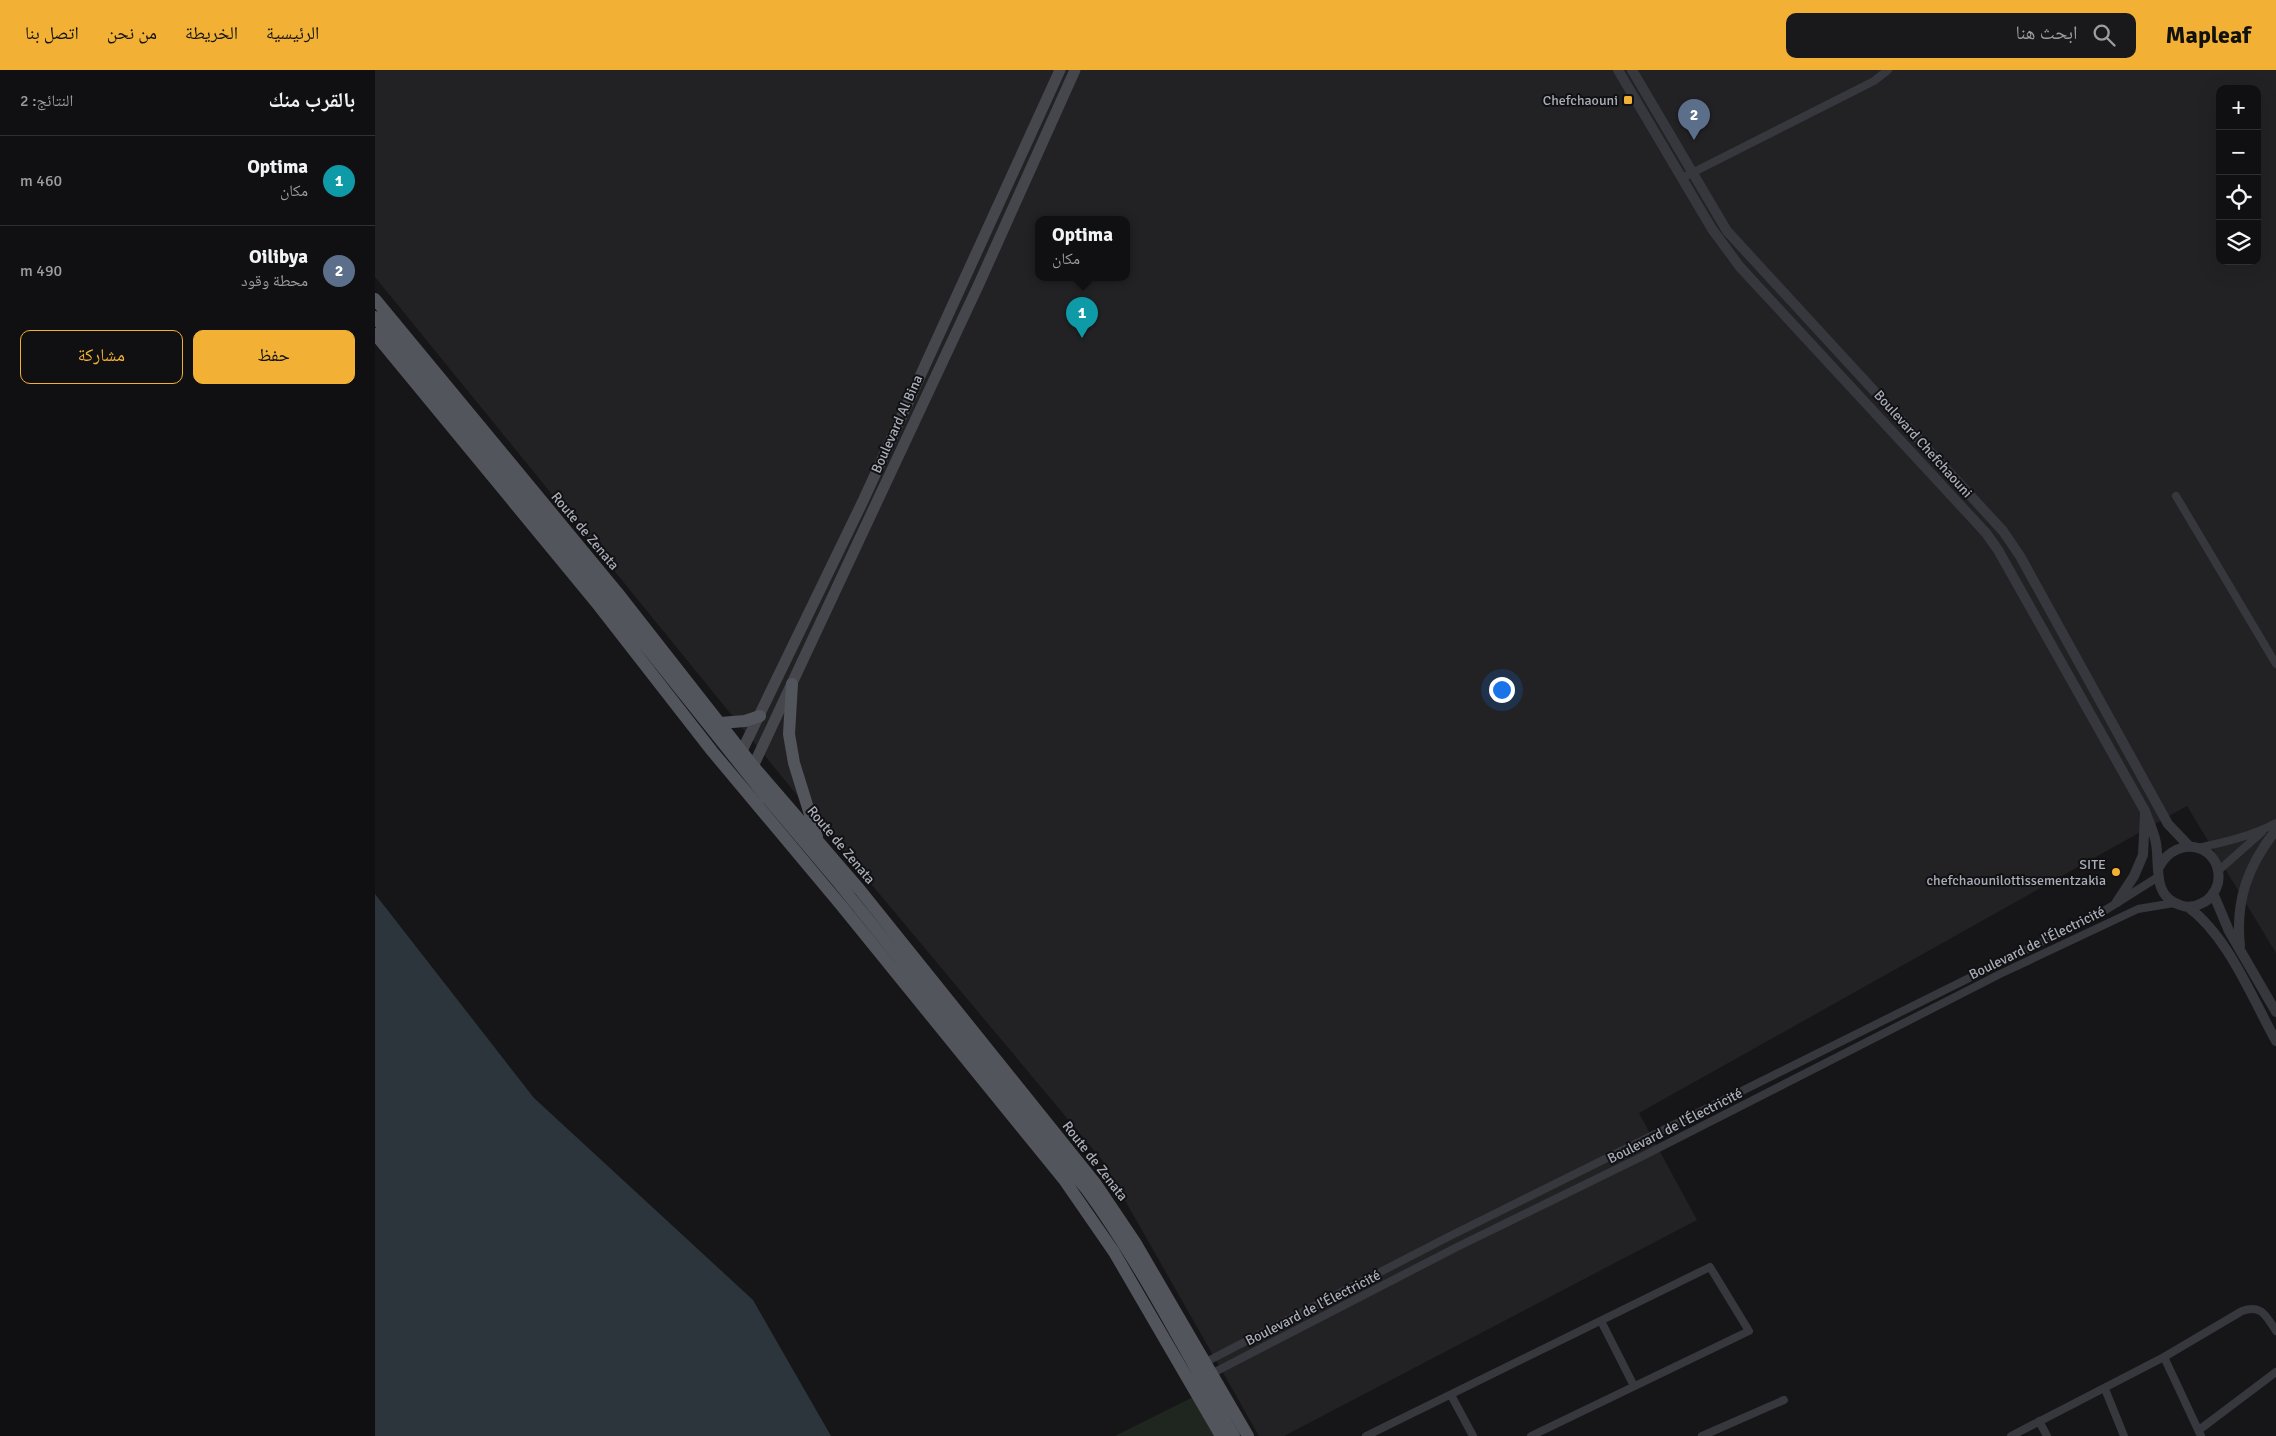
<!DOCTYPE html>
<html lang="ar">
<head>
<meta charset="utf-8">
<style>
	body { margin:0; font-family:Signika,"Noto Naskh Arabic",sans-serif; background:#19191b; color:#f1f3f6; direction:rtl }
	.controls { position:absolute; right:15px; top:15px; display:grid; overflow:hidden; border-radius:10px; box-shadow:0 5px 20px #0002 }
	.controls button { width:45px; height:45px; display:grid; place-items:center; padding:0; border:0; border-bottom:1px solid #303032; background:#101012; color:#f1f3f6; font:25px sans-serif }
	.you { position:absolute; left:1126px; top:619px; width:18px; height:18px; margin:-12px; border:4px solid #fff; border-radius:50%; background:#1a73e8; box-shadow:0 0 0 8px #1a73e833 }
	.badge { display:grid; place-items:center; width:32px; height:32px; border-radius:50%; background:#f2b134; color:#fff; font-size:16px; font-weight:700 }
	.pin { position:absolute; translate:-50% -41px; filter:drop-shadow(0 1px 2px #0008) }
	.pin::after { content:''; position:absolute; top:26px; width:18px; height:15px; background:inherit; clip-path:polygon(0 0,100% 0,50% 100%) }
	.popup { position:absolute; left:660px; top:146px; width:95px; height:65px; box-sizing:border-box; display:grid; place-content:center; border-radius:10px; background:#101012; filter:drop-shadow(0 1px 4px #0005); font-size:16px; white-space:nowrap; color:#9c9d9f }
	.popup b { font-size:19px; color:#f1f3f6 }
	.popup::after { content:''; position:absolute; left:50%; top:100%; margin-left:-10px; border:10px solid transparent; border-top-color:#101012 }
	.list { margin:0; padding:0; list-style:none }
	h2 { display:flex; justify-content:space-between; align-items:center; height:65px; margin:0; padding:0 20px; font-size:21px }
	h2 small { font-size:16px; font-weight:400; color:#9c9d9f }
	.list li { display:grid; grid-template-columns:32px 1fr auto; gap:15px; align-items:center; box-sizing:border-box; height:90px; padding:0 20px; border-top:1px solid #303032 }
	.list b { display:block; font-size:19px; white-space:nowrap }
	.list p { margin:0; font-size:16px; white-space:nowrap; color:#9c9d9f }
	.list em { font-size:16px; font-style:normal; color:#9c9d9f }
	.actions { display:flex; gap:10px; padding:15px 20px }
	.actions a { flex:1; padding:11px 0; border:1px solid #f2b134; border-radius:10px; text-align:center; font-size:18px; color:#f2b134 }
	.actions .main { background:#f2b134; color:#111 }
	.icon { flex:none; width:28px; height:28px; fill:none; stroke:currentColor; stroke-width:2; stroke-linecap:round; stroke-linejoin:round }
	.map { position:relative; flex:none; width:1901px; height:1366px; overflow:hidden; direction:ltr }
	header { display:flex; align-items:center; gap:30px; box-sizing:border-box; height:70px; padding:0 25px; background:#f2b134; color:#111 }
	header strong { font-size:24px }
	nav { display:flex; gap:28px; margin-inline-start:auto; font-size:18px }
	.search { width:350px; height:45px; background:#19191b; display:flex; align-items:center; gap:12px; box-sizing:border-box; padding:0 18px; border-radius:10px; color:#9c9d9f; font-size:19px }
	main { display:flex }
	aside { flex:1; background:#101012 }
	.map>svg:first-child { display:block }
</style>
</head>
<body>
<header>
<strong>Mapleaf</strong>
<div class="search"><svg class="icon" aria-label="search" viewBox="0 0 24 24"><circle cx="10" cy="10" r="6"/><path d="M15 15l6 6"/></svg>ابحث هنا</div>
<nav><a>الرئيسية</a><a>الخريطة</a><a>من نحن</a><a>اتصل بنا</a></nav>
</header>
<main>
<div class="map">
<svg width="1901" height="1366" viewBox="0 0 1901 1366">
	<rect width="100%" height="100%" fill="#161618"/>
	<path fill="#222225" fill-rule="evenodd" d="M0,0h1901v883l-89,-147 -548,307 58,107 -413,216h-25l-157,-276 -297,-355 -430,-528zM1845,19h37v172h-37zM663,149h88v58h-88z"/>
	<path fill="#1e261f" d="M828,1322l26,44h-114z"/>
	<path fill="#2c353c" d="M0,824l159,204 219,202 78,136h-456z"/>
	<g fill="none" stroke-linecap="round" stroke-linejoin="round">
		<path stroke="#37383d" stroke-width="8" d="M1307,108l192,-97 14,-11
			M1801,426l100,168
			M1823,778c27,-6 54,-12 78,-25
			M1843,801l44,-39
			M1226,1251l33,65
			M1789,1287l37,79
			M827,1294l248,-128 654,-325 54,-34
			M834,1305l248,-128 184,-90 359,-183 138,-65 36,-6
			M1730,1319l19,47
			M1076,1325l22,41
			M1664,1351l8,15
			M1824,1360l77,-58
			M991,1366l344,-169 39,64 -218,105
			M1327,1366l82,-36
			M1636,1366l153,-79 78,-46c20,-7 24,5 34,20"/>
		<path stroke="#37383d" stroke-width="10" d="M1243,0l94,159 28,38 246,266 12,17 147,261c4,11 9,21 11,32 4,24 -4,53 24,62 7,3 15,2 22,-2 8,-3 14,-12 16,-20 6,-37 -40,-51 -59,-16
			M1257,0l95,161 276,300 17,25 148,268 21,22
			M1838,823l16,38 47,81
			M1742,832l17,-26 9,-21 2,-41
			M1813,837c40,29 64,91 88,134
			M1865,876c-5,-45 8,-81 36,-116"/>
		<path stroke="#45474d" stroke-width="11" d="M363,689l125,-258 197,-431
			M375,703l228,-487 97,-216"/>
		<path stroke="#53555c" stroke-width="12" d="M0,229l242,293 137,175 106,123 236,294 39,58 113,194
			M0,247l233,282 154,193 75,89 250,309c56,77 99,164 147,246
			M0,264l224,272 113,145 128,153 225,277 49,71 107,184
			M417,614l-3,50 5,29 23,74
			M345,653l25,-2 15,-5"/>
	</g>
	<g fill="#f2b134" stroke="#111113" stroke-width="2">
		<rect x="1248" y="25" width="10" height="10" rx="2.5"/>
		<circle cx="1741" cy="802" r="5"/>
	</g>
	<g text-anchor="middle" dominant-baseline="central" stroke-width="4" stroke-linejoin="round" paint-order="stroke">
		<g font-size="14" fill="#a8adb8" stroke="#111113" text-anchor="end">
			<text x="1243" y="30">Chefchaouni</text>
			<text x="1731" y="794">SITE<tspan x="1731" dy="16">chefchaounilottissementzakia</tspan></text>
		</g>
		<g font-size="14" fill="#a8adb8" stroke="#111113">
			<text transform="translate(522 354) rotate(-66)">Boulevard Al Bina</text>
			<text transform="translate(1548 374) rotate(48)">Boulevard Chefchaouni</text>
			<text transform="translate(210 461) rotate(50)">Route de Zenata</text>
			<text transform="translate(466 775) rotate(50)">Route de Zenata</text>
			<text transform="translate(1662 873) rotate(-26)">Boulevard de l'Électricité</text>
			<text transform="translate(1300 1056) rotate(-27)">Boulevard de l'Électricité</text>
			<text transform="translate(720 1091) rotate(52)">Route de Zenata</text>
			<text transform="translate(938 1238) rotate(-27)">Boulevard de l'Électricité</text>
		</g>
	</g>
</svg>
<div class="controls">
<button>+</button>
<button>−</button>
<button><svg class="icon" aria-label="locate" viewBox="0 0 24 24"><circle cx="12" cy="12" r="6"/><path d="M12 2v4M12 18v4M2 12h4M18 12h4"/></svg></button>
<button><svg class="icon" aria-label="layers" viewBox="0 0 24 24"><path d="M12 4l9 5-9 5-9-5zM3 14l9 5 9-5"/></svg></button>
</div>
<div class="you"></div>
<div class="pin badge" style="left:707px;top:268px;background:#0f9aa8">1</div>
<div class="popup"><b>Optima</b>مكان</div>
<div class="pin badge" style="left:1319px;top:70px;background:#5c6f8a">2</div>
</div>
<aside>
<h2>بالقرب منك<small>النتائج: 2</small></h2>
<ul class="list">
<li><span class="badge" style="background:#0f9aa8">1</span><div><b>Optima</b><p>مكان</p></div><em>460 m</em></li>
<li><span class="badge" style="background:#5c6f8a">2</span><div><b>Oilibya</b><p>محطة وقود</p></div><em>490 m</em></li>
</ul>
<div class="actions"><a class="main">حفظ</a><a>مشاركة</a></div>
</aside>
</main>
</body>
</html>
